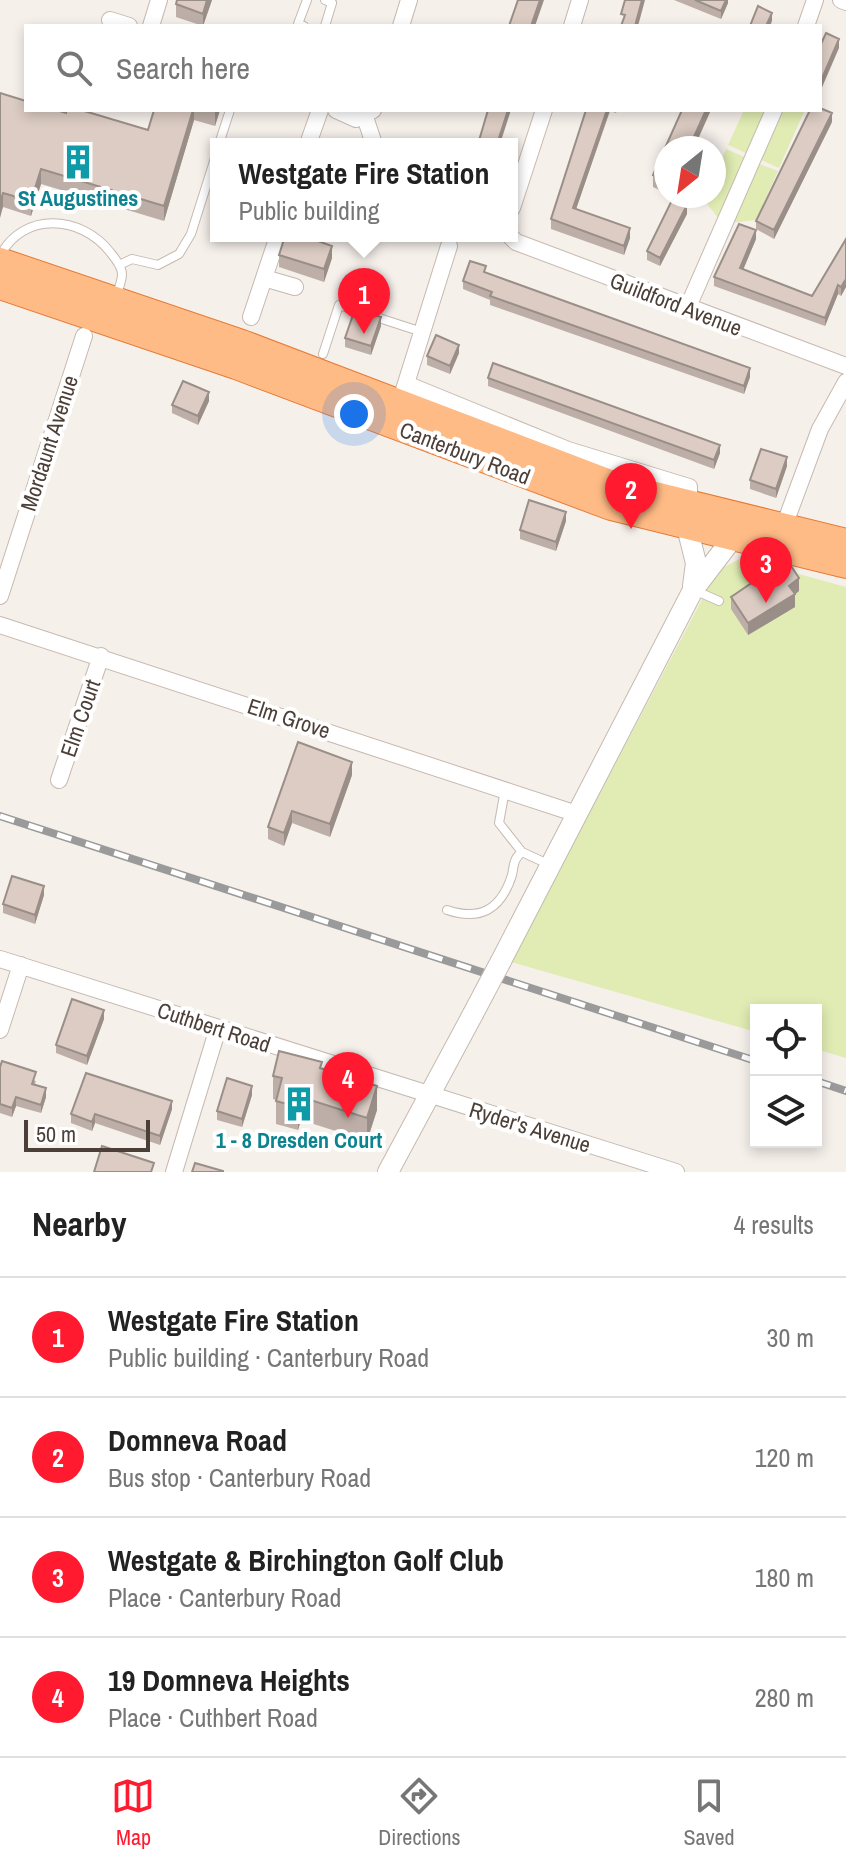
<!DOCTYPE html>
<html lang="en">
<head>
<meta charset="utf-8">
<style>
	body { margin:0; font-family:"Archivo Narrow",sans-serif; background:#f2f2f2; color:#222 }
	.controls { position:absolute; right:24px; bottom:24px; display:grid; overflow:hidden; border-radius:0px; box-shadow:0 4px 12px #0003 }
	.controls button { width:72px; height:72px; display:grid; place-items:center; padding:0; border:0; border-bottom:2px solid #e0e0e0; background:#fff; color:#222; font:40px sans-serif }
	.compass { position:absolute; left:654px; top:136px; width:72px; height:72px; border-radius:50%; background:#fff; box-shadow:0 4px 12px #0003; rotate:210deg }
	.scale { position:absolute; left:24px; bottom:20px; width:126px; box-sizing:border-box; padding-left:8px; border:4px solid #4c3f38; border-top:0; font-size:22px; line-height:28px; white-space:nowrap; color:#4c3f38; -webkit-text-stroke:6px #fff; paint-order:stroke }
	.you { position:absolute; left:354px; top:414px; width:28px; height:28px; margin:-20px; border:6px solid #fff; border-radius:50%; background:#1a73e8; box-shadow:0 0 0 12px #1a73e833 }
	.badge { display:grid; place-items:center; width:52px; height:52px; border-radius:50%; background:#ff1a2f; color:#fff; font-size:26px; font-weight:700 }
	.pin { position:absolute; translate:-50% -66px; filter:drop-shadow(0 2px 4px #0008) }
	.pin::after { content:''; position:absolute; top:42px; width:28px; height:24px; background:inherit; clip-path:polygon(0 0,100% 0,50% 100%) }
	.popup { position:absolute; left:210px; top:138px; width:308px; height:104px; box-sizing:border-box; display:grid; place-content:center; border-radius:0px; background:#fff; filter:drop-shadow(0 2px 6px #0005); font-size:26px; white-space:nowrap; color:#767676 }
	.popup b { font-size:30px; color:#222 }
	.popup::after { content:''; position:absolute; left:50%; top:100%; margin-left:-16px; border:16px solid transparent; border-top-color:#fff }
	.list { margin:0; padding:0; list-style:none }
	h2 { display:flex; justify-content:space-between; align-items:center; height:104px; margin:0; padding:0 32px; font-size:34px }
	h2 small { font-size:26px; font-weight:400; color:#767676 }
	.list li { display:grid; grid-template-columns:52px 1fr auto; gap:24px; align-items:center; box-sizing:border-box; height:120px; padding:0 32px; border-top:2px solid #e0e0e0 }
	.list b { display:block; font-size:30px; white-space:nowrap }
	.list p { margin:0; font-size:26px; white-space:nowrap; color:#767676 }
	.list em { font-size:26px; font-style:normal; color:#767676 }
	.icon { flex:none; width:44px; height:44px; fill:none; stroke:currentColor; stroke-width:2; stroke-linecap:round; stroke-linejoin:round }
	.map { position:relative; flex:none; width:846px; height:1172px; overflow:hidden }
	.search { position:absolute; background:#fff; box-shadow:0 4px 12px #0003; left:24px; right:24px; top:24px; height:88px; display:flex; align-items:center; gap:20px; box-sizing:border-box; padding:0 28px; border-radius:0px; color:#767676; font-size:30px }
	.sheet { height:584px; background:#fff }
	nav { display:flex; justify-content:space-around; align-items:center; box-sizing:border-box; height:112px; border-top:2px solid #e0e0e0; background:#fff; font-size:22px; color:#767676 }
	nav a { display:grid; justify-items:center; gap:4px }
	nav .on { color:#ff1a2f }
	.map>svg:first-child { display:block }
</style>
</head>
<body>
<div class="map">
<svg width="846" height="1172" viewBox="0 0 846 1172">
	<rect width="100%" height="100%" fill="#f6f0eb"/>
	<path fill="#e0ecb3" d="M744,110h24l-20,44 -20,-9z
		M781,110l23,2 -25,56 -20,-9z
		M726,149l21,9 -28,61 -16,-20 11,-3v-20z
		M757,163l21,8 -22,49 -26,3z
		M741,558l105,29v471l-30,-9v-39h-60v22l-245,-70 206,-391z"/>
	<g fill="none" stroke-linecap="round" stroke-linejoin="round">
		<g stroke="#c6b9b0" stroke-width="10">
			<path id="service" d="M325,0l7,3 -7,23
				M304,26l-6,-2 9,-24
				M219,144l11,-34
				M0,256c23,-45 81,-41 110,-4 4,5 12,14 12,22 0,7 -4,17 -7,24
				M119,265l13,-6 26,6 21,-11 12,-20 25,-79
				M323,354l16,-49 83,27
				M694,590l25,11
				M505,790l-6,33 23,29
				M447,910c33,11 54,0 65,-35 2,-9 1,-16 10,-23l28,13"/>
		</g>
		<g stroke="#c6b9b0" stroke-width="18">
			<path id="minor" d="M841,0l5,2
				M110,20l19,6
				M151,26l8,-26
				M401,26l8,-26
				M572,26l8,-26
				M806,26l9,-26
				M336,110l20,9 17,-9
				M365,117l9,27
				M308,144l12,-34
				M512,208l32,-98
				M510,236l6,6 330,124
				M264,278l31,9
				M687,309l87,-199
				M251,317l27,-81
				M406,384l162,66 121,37v19
				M403,393l46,-147
				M784,526l36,-97 26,-47
				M0,596l84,-260
				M0,625l577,189
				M59,780l42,-124
				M0,959l676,213
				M0,1030l21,-65
				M174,1172l44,-144"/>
		</g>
		<g stroke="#c6b9b0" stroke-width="22">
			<path id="tertiary" d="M687,527l9,36 -3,23
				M501,961l192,-371 39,-51
				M388,1172l85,-158"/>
		</g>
		<g stroke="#e67a35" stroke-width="28">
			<path id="trunk" d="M0,261l242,82 373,142 231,57
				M0,286l236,80 375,141 235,58"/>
		</g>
		<use href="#service" stroke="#fff" stroke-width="8"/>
		<use href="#minor" stroke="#fff" stroke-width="16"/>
		<use href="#tertiary" stroke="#fff" stroke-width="20"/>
		<use href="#trunk" stroke="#ffbb85" stroke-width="26"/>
		<g stroke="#9a9a9a" stroke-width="8">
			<path id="rail" d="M0,816l756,245
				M816,1081l30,10"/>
		</g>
		<use href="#rail" stroke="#fff" stroke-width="5" stroke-dasharray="15" stroke-linecap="butt"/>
		<g stroke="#c6b9b0" stroke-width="22" stroke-linecap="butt">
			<path id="tertiary-bridge" d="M473,1014l28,-53"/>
		</g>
		<use href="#tertiary-bridge" stroke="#fff" stroke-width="20"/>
	</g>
	<path fill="#bdafa8" d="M212,0l-9,26 -27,-9v-13z
		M674,0h54v3l-7,16z
		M0,93l66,20 82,17 6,-20h66l-5,16 -21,-6 -30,101 -123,-37 -10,32 -28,-9z
		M586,110h31l-1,3 -6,-2 -34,98 54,29 -6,17 -73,-26v-10z
		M832,122l-58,117 -18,-10v-8z
		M666,148v45l-13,-6v-12z
		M687,214l-27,52 -13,-6v-9z
		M285,236h32l-1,5 16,17 -8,24 -45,-15v-12z
		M756,239l-13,31 69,26 34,-57v48l-5,9 -3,-2 -13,32 -111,-40v-9z
		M486,273l264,104 -6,17 -254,-89v-5l-27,-11v-8z
		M381,326l-10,29 -26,-8v-9z
		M459,353l-9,21 -23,-9v-9z
		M488,378l232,75 -6,16 -226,-83z
		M209,401l-11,24 -26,-12v-8z
		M787,466l-11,32 -26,-9v-9z
		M566,521l-10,30 -36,-12v-9z
		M799,591l-4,3v13l-47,28 -17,-26v-12z
		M352,775l-22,62 -38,-14 -8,23 -16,-7v-12z
		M44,895l-9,29 -32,-11v-9z
		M104,1019l-17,46 -31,-12v-8z
		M0,1067l36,14 -1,3 11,13 -5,16 -25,-7 -4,11 -12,-4z
		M322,1068l55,42 -10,31 -66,-21 -3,10 -22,-6v-24l-3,-1v-23z
		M252,1095l-10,32 -25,-7v-9z
		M172,1109l-12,36 -65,-22 -3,8 -21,-8v-9z"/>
	<path fill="#9a8f88" d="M207,0h5l-9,26v-12z
		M540,0h4l-9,26h-4z
		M642,0h3l-7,26h-3z
		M726,0h2v3l-7,16v-8z
		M772,13v8l-2,5h-4z
		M839,39v9l-19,44v-9z
		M193,110h1v10l-30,101v-15z
		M216,110h4l-5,16v-14z
		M508,110h3l-11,34h-3z
		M607,110h3l-37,108v-10z
		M706,110h5l-17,38h-5z
		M832,113v9l-58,117v-9z
		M41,169v15l-10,32v-15z
		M3,193v14l-3,11v-15z
		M687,205v9l-27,52v-8z
		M630,228v10l-6,17v-9z
		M756,230v9l-16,38v-9z
		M332,246v12l-8,24v-13z
		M846,279v8l-5,9v-9z
		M838,285v9l-13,32v-8z
		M381,317v9l-10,29v-9z
		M459,345v8l-9,21v-8z
		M750,368v9l-6,17v-8z
		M209,392v9l-11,24v-9z
		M720,445v8l-6,16v-9z
		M787,457v9l-11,32v-9z
		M566,512v9l-10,30v-9z
		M799,578v13l-6,5 2,-2v13l-47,28v-12z
		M352,762v13l-22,62v-13z
		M292,811v12l-8,23v-13z
		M44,886v9l-9,29v-9z
		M104,1010v9l-17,46v-9z
		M252,1086v9l-10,32v-8z
		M377,1086v24l-10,31v-23z
		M46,1088v9l-5,16v-8z
		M16,1097v9l-4,11v-9z
		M301,1097v23l-3,10v-23z
		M172,1101v8l-12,36v-9z
		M95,1114v9l-3,8v-9z"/>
	<path fill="#dcccc3" stroke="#9a8f88" stroke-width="2" d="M177,0h30l-4,14 -27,-10z
		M518,0h22l-9,26h-22z
		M625,0h17l-7,26h-14l4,-11 -4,-1z
		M695,0h31l-5,11z
		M758,6l14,7 -6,13h-16z
		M826,33l13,6 -19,44v-37z
		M0,93l26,8v9h30l10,3v-3h15l67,20 6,-20h39l-29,96 -123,-37 -10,32 -28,-8 -3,10z
		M820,108l12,5 -58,117 -18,-9 54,-111h10z
		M488,110h20l-11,34h-19z
		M586,110h21l-34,98 57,20 -6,18 -73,-27z
		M682,110h24l-17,38h-23v33l-13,-6z
		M673,198l14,7 -27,53 -13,-7z
		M739,224l17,6 -16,38 72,28 34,-57v40l-5,8 -3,-2 -13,33 -111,-41z
		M285,236h28l-1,3 20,7 -8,23 -45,-14z
		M470,261l16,5 -2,6 266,96 -6,18 -254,-90 2,-4 -29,-11z
		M355,309l26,8 -10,29 -26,-8z
		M436,335l23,10 -9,21 -23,-10z
		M493,363l227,82 -6,15 -226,-82z
		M183,381l26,11 -11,24 -26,-11z
		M761,449l26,8 -11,32 -26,-9z
		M529,500l37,12 -10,30 -36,-12z
		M789,563l10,15 -10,8 6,8 -47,29 -17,-26 47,-32 3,4z
		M298,742l54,20 -22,62 -38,-13 -8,22 -16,-6z
		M12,876l32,10 -9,29 -32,-11z
		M72,999l32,11 -17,46 -31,-11z
		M279,1051l43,11 -2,6 57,18 -10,32 -66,-21 -3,10 -22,-6 6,-23 -9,-2z
		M2,1061l34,11 -4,12 14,4 -5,17 -25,-8 -4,11 -12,-4v-37z
		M86,1073l86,28 -12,35 -65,-22 -3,8 -21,-8z
		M227,1078l25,8 -10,33 -25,-8z
		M102,1146l52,17 -3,9h-57z
		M195,1163l28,8v1h-31z"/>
	<defs>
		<g id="building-bare" transform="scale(2.76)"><path d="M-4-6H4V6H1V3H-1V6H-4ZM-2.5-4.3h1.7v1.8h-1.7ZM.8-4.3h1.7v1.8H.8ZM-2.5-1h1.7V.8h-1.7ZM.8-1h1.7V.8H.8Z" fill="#0f9aa8" stroke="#fff" stroke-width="2.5" paint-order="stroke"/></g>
	</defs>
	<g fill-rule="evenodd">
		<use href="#building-bare" x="78" y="162"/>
		<use href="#building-bare" x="299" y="1104"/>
	</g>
	<g text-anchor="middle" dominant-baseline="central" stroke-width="8" stroke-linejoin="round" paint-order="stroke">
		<g font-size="22" font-weight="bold" fill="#0d838f" stroke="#fff">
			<text x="78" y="198">St Augustines</text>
			<text x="299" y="1140">1 - 8 Dresden Court</text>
		</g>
		<g font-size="22" fill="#4c3f38" stroke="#fff">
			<text transform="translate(676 304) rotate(21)">Guildford Avenue</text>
			<text transform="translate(49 443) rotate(-72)">Mordaunt Avenue</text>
			<text transform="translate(465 453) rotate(21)">Canterbury Road</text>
			<text transform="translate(80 718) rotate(-71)">Elm Court</text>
			<text transform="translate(289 718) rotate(18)">Elm Grove</text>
			<text transform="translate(214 1027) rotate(18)">Cuthbert Road</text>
			<text transform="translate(530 1127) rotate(17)">Ryder's Avenue</text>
		</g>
	</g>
</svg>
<div class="controls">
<button><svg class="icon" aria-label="locate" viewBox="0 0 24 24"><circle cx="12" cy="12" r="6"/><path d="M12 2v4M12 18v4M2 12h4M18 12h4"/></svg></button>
<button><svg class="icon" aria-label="layers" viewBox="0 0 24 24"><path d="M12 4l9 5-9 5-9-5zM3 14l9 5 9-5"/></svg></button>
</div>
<svg class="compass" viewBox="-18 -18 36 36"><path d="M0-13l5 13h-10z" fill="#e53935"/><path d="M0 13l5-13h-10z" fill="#767676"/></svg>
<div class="scale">50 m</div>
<div class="you"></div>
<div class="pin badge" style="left:364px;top:334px">1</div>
<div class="popup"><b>Westgate Fire Station</b>Public building</div>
<div class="pin badge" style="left:631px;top:529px">2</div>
<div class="pin badge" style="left:766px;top:603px">3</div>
<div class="pin badge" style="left:348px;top:1118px">4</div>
<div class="search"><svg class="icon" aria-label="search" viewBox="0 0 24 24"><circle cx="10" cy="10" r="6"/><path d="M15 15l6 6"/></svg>Search here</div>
</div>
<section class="sheet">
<h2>Nearby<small>4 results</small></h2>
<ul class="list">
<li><span class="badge">1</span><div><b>Westgate Fire Station</b><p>Public building · Canterbury Road</p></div><em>30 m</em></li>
<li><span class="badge">2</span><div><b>Domneva Road</b><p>Bus stop · Canterbury Road</p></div><em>120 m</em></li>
<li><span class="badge">3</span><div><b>Westgate &amp; Birchington Golf Club</b><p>Place · Canterbury Road</p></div><em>180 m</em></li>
<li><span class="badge">4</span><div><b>19 Domneva Heights</b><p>Place · Cuthbert Road</p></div><em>280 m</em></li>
</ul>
</section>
<nav>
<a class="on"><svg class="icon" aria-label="map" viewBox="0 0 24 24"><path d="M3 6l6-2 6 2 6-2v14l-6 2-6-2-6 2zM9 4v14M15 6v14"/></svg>Map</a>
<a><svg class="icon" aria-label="directions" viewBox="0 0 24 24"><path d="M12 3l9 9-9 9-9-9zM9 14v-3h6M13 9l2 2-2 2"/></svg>Directions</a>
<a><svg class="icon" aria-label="saved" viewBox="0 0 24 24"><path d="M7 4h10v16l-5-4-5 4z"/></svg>Saved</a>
</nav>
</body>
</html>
